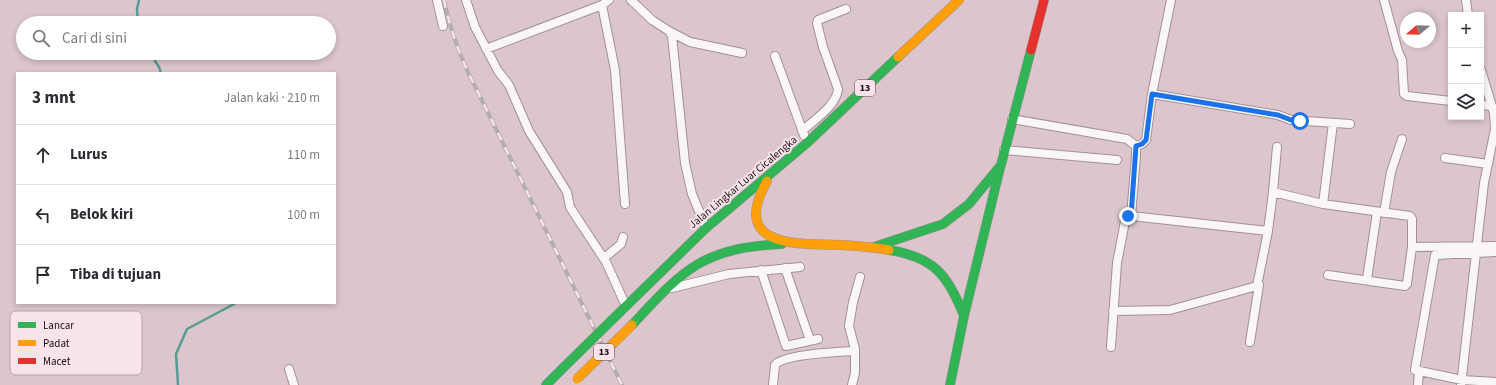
<!DOCTYPE html>
<html lang="id">
<head>
<meta charset="utf-8">
<style>
	body { margin:0; font-family:"Source Sans 3",sans-serif; background:#f7f7f7; color:#2b2b33 }
	.controls { position:absolute; right:12px; top:12px; display:grid; overflow:hidden; border-radius:0px; box-shadow:0 2px 6px #0003 }
	.controls button { width:36px; height:36px; display:grid; place-items:center; padding:0; border:0; border-bottom:1px solid #e1e1e2; background:#fff; color:#2b2b33; font:20px sans-serif }
	.compass { position:absolute; left:1400px; top:12px; width:36px; height:36px; border-radius:50%; background:#fff; box-shadow:0 2px 6px #0003; rotate:251deg }
	.stop { position:absolute; width:12px; height:12px; margin:-9px; border:3px solid #1a73e8; border-radius:50%; background:#fff }
	.stop.end { background:#1a73e8; border-color:#fff; box-shadow:0 1px 4px #0008 }
	.list { margin:0; padding:0; list-style:none }
	h2 { display:flex; justify-content:space-between; align-items:center; height:52px; margin:0; padding:0 16px; font-size:17px }
	h2 small { font-size:13px; font-weight:400; color:#7c7c81 }
	.list li { display:grid; grid-template-columns:26px 1fr auto; gap:12px; align-items:center; box-sizing:border-box; height:60px; padding:0 16px; border-top:1px solid #e1e1e2 }
	.list b { display:block; font-size:15px; white-space:nowrap }
	.list em { font-size:13px; font-style:normal; color:#7c7c81 }
	.icon { flex:none; width:22px; height:22px; fill:none; stroke:currentColor; stroke-width:2; stroke-linecap:round; stroke-linejoin:round }
	.map { position:relative; flex:none; width:1496px; height:385px; overflow:hidden }
	.search { position:absolute; background:#fff; box-shadow:0 2px 6px #0003; left:16px; top:16px; width:320px; height:44px; display:flex; align-items:center; gap:10px; box-sizing:border-box; padding:0 14px; border-radius:22px; color:#7c7c81; font-size:15px }
	.panel { position:absolute; background:#fff; box-shadow:0 2px 6px #0003; left:16px; top:72px; width:320px; height:232px; border-radius:0px }
	.map>svg:first-child { display:block }
</style>
</head>
<body>
<div class="map">
<svg width="1496" height="385" viewBox="0 0 1496 385">
	<rect width="100%" height="100%" fill="#dcc5cd"/>
	<g fill="none" stroke-linecap="round" stroke-linejoin="round">
		<path stroke="#569d90" stroke-width="2.5" d="M138,23l-1,-14 2,-9
			M150,53l9,14 2,6
			M178,385l-2,-31 11,-25 49,-26"/>
		<g stroke="#a29097" stroke-width="10">
			<path id="street" d="M437,0l6,26
				M466,0l9,27 23,44 11,14 20,46 38,61 3,15 9,14 27,41 20,44
				M609,0l-7,5 13,65 10,134
				M631,0l21,20 17,11 3,5 13,127 7,31 14,34
				M1384,0l14,51 4,9 2,34 3,2 44,5
				M1466,0l2,15
				M669,31l21,11 52,11
				M486,49l116,-44
				M775,56l29,79
				M1152,94l126,21 13,5 59,4
				M1481,105l11,1
				M1012,119l115,20 9,7v10l-5,60 137,15 5,-39 50,12 87,12 2,3v28l84,-1
				M802,131c12,-11 35,-26 36,-42l-15,-42 -6,-24 1,-3 28,-11
				M1136,146l6,-2 4,-4 6,-46 19,-94
				M1004,150l113,10
				M1445,158l43,6
				M1273,192l4,-45
				M1323,204l10,-81
				M1384,213l7,-41 11,-33
				M1496,252l-61,3 -20,115 47,10 34,2
				M604,258l17,-14 2,-7
				M785,268l25,72
				M761,270l25,76 32,-7
				M1328,275l77,11 2,-2 5,-37
				M1367,279l10,-67
				M672,288l57,-14 71,-7
				M1113,311l57,-1 87,-24 11,-55
				M1250,342l9,-57
				M1111,347l6,-84 9,-47h5
				M289,369l5,16
				M773,385l2,-20c8,-11 65,-13 80,-14
				M852,385l3,-12v-24l-6,-23 4,-24 7,-25
				M1418,385l1,-13
				M1461,385l23,-202 11,-54 -1,-16 -13,-43"/>
		</g>
		<g stroke="#a29097" stroke-width="10">
			<path id="fast" d="M874,247l69,-23 26,-20 32,-39 30,-115
				M889,250c45,7 59,25 75,66
				M618,314l88,-86 101,-85 91,-86
				M632,325c52,-56 70,-77 150,-81
				M546,385l18,-18
				M950,385l14,-69 36,-148"/>
		</g>
		<g stroke="#a29097" stroke-width="10">
			<path id="slow" d="M898,57l61,-57
				M767,181c-37,66 28,63 73,64 16,1 33,2 49,5"/>
		</g>
		<g stroke="#a29097" stroke-width="10">
			<path id="jam" d="M1031,50l13,-50"/>
		</g>
		<use href="#street" stroke="#faf6f8" stroke-width="8"/>
		<use href="#fast" stroke="#30b455" stroke-width="9"/>
		<use href="#slow" stroke="#ff9f0a" stroke-width="9"/>
		<use href="#jam" stroke="#e5322d" stroke-width="9"/>
		<g stroke="#b3adaf" stroke-width="4">
			<path id="rail" d="M444,0c5,24 13,48 23,70l155,315"/>
		</g>
		<use href="#rail" stroke="#f9e3ea" stroke-width="2.5" stroke-dasharray="8" stroke-linecap="butt"/>
		<g stroke="#a29097" stroke-width="10" stroke-linecap="butt">
			<path id="fast-bridge" d="M564,367l54,-53"/>
		</g>
		<g stroke="#a29097" stroke-width="10" stroke-linecap="butt">
			<path id="slow-bridge" d="M577,379l55,-54"/>
		</g>
		<use href="#fast-bridge" stroke="#30b455" stroke-width="9"/>
		<use href="#slow-bridge" stroke="#ff9f0a" stroke-width="9"/>
	</g>
	<g fill="none" stroke-linecap="round" stroke-linejoin="round">
		<path stroke="#1a73e8" stroke-width="5" d="M1128,216h3l5,-70 6,-2 4,-4 6,-46 126,21 13,5 9,1"/>
	</g>
	<g text-anchor="middle" dominant-baseline="central" stroke-width="4" stroke-linejoin="round" paint-order="stroke">
		<g fill="#f9e3ea" stroke="#5e4e54" stroke-width="1">
			<rect x="855" y="80" width="20" height="16" rx="3"/>
			<rect x="594" y="344" width="20" height="16" rx="3"/>
		</g>
		<g font-size="10" font-weight="bold" fill="#1c0e13">
			<text x="865" y="88">13</text>
			<text x="604" y="352">13</text>
		</g>
		<g font-size="11" fill="#1c0e13" stroke="#f9e3ea">
			<text transform="translate(743 182) rotate(-40)">Jalan Lingkar Luar Cicalengka</text>
		</g>
	</g>
	<rect x="10" y="311" width="132" height="64" rx="6" fill="#f9e3ea" stroke="#b7a3aa" stroke-width="1"/>
	<rect x="18" y="322" width="18" height="6" fill="#30b455"/>
	<rect x="18" y="340" width="18" height="6" fill="#ff9f0a"/>
	<rect x="18" y="358" width="18" height="6" fill="#e5322d"/>
	<g font-size="11" fill="#1c0e13">
		<text x="43" y="329">Lancar</text>
		<text x="43" y="347">Padat</text>
		<text x="43" y="365">Macet</text>
	</g>
</svg>
<div class="controls">
<button>+</button>
<button>−</button>
<button><svg class="icon" aria-label="layers" viewBox="0 0 24 24"><path d="M12 4l9 5-9 5-9-5zM3 14l9 5 9-5"/></svg></button>
</div>
<svg class="compass" viewBox="-18 -18 36 36"><path d="M0-13l5 13h-10z" fill="#e53935"/><path d="M0 13l5-13h-10z" fill="#7c7c81"/></svg>
<div class="stop" style="left:1300px;top:121px"></div>
<div class="stop end" style="left:1128px;top:216px"></div>
<div class="search"><svg class="icon" aria-label="search" viewBox="0 0 24 24"><circle cx="10" cy="10" r="6"/><path d="M15 15l6 6"/></svg>Cari di sini</div>
<section class="panel">
<h2>3 mnt<small>Jalan kaki · 210 m</small></h2>
<ul class="list">
<li><svg class="icon" aria-label="ahead" viewBox="0 0 24 24"><path d="M12 20V5M6 11l6-6 6 6"/></svg><div><b>Lurus</b></div><em>110 m</em></li>
<li><svg class="icon" aria-label="left" viewBox="0 0 24 24"><path d="M17 20v-9H6M10 6l-5 5 5 5"/></svg><div><b>Belok kiri</b></div><em>100 m</em></li>
<li><svg class="icon" aria-label="arrive" viewBox="0 0 24 24"><path d="M6 21V4h12l-3 4 3 4H6"/></svg><div><b>Tiba di tujuan</b></div></li>
</ul>
</section>
</div>
</body>
</html>
